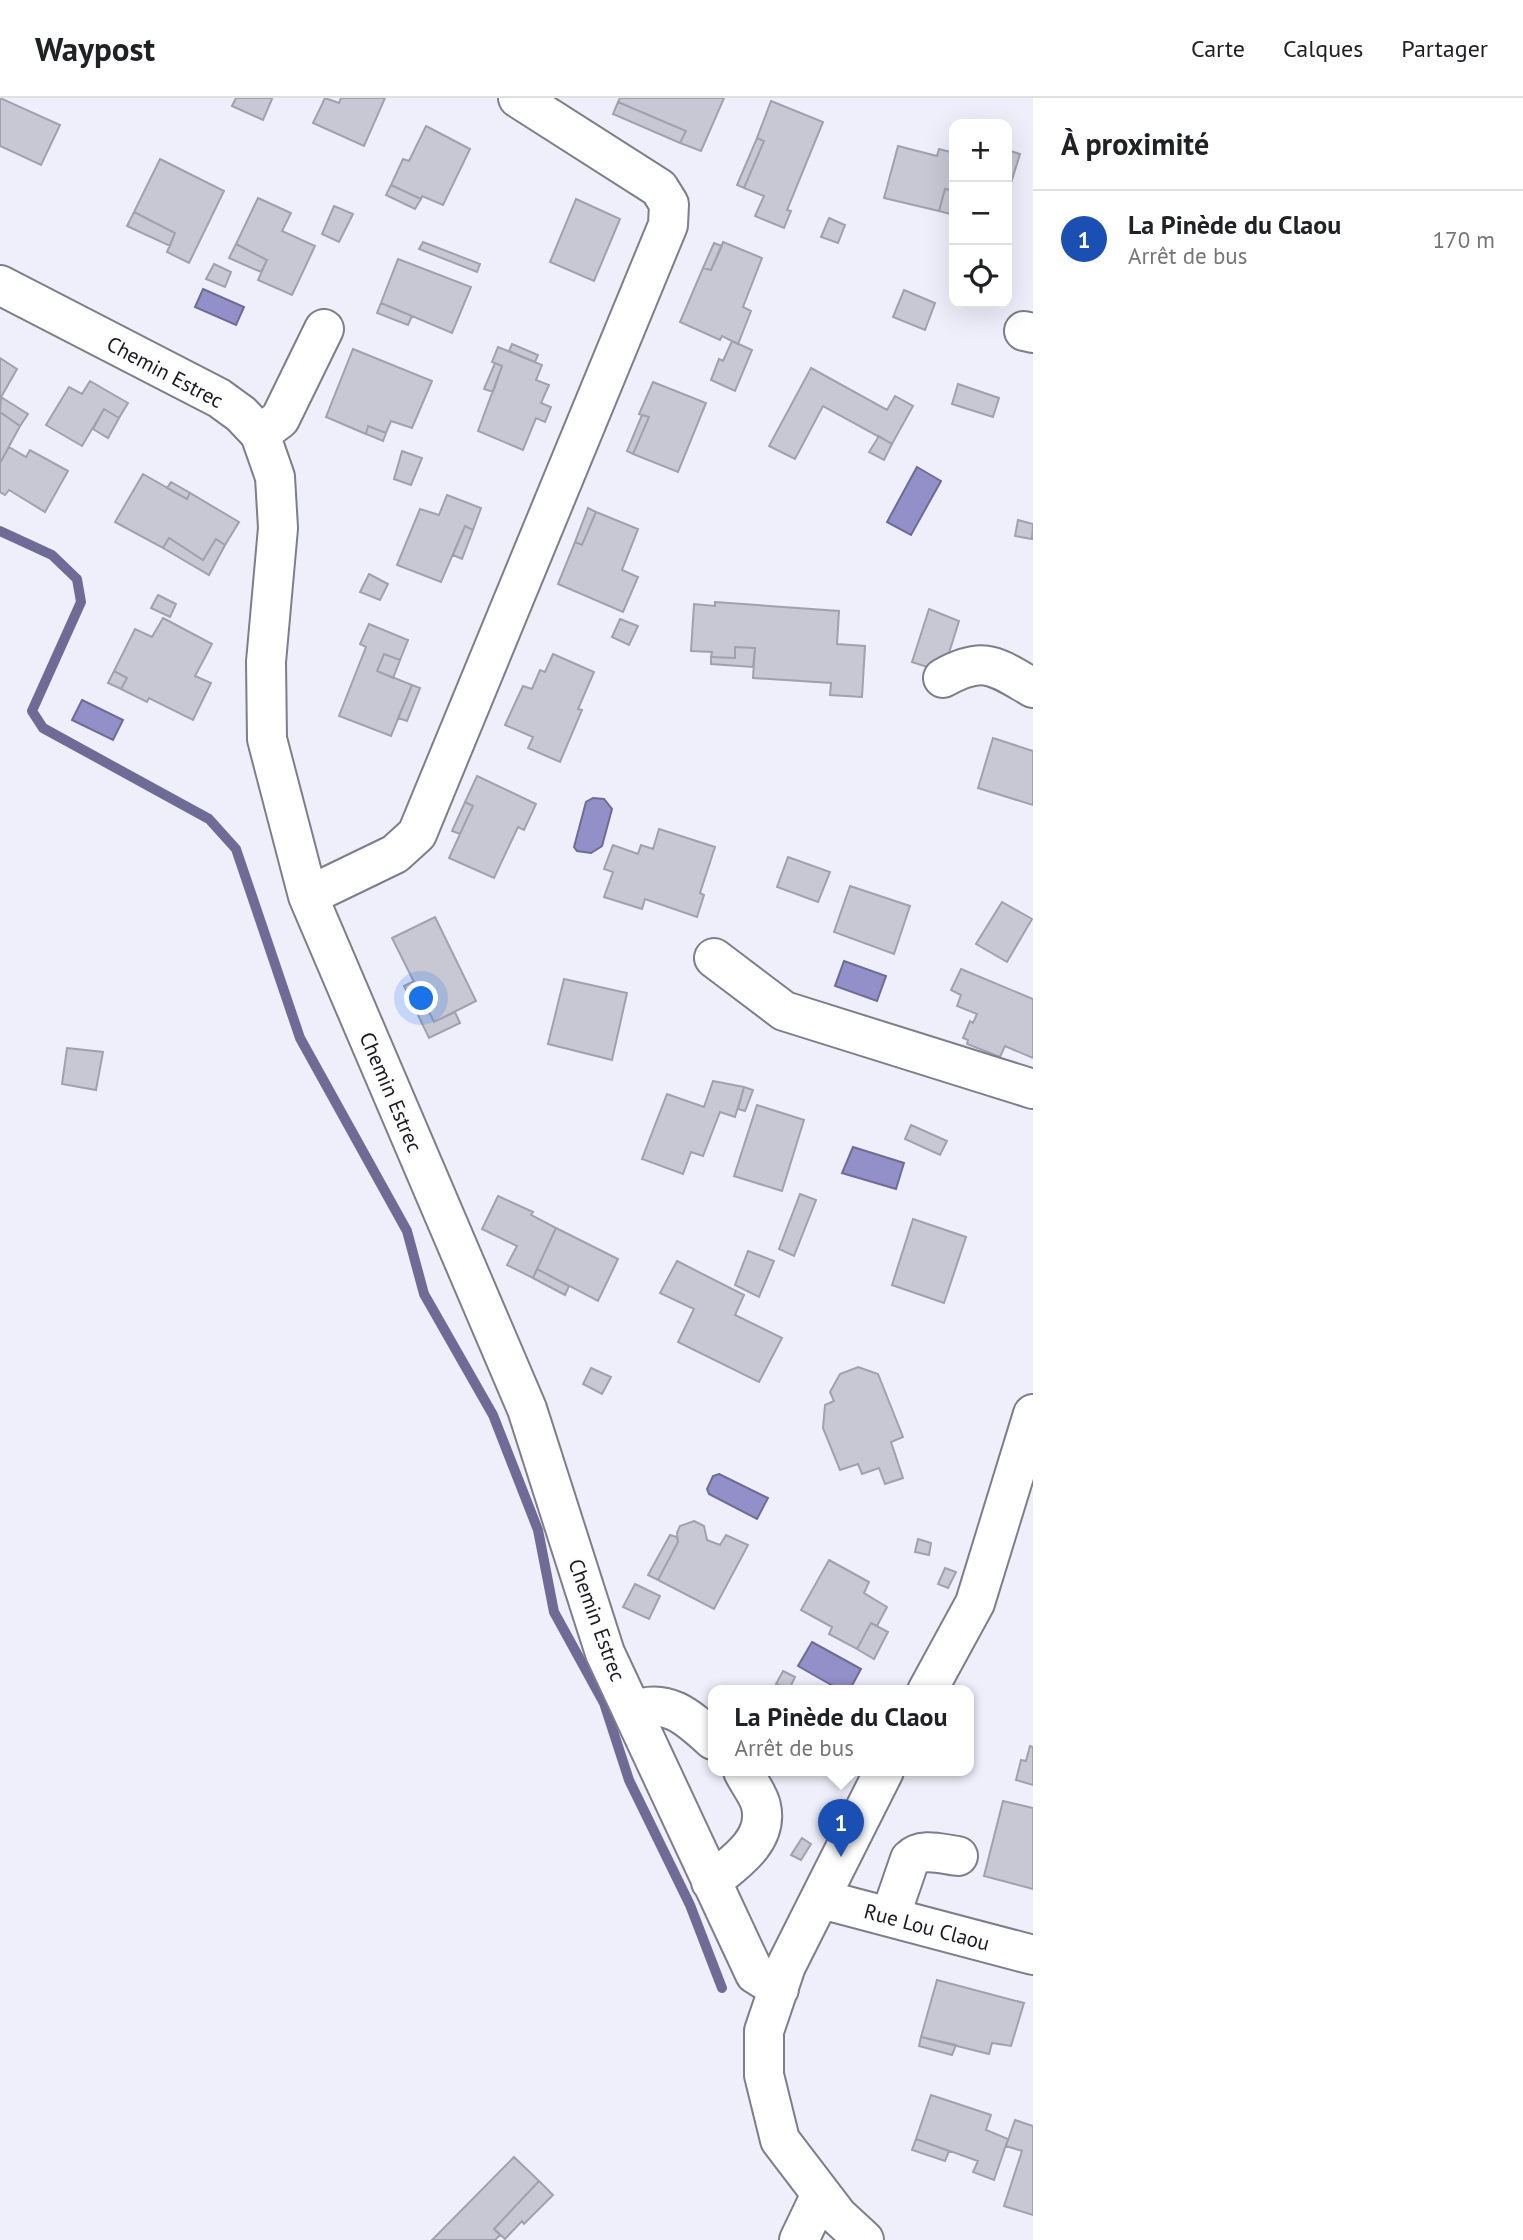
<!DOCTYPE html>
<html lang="fr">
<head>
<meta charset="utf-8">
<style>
	body { margin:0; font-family:"PT Sans",sans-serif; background:#f6f6f6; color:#202124 }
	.controls { position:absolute; right:21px; top:21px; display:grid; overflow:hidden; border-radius:14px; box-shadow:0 7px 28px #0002 }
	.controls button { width:63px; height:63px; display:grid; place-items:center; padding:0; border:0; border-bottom:2px solid #e0e0e0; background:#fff; color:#202124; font:35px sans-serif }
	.you { position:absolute; left:422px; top:901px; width:24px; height:24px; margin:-18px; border:5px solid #fff; border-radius:50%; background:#1a73e8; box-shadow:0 0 0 10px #1a73e833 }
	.badge { display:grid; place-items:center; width:46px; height:46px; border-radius:50%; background:#db2777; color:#fff; font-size:23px; font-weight:700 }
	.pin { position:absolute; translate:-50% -58px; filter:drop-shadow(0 2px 4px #0008) }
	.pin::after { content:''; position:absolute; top:37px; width:24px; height:21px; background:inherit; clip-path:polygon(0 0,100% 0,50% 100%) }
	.popup { position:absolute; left:708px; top:1587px; width:266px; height:91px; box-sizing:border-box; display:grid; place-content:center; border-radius:14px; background:#fff; filter:drop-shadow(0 2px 5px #0005); font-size:23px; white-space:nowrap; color:#757577 }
	.popup b { font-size:26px; color:#202124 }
	.popup::after { content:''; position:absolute; left:50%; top:100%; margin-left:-14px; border:14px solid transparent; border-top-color:#fff }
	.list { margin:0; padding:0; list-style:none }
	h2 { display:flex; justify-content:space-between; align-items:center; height:91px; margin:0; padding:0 28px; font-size:30px }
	h2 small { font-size:23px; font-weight:400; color:#757577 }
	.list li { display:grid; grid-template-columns:46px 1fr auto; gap:21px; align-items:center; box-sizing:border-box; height:98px; padding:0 28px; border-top:2px solid #e0e0e0 }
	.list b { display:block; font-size:26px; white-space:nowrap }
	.list p { margin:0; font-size:23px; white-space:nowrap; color:#757577 }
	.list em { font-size:23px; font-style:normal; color:#757577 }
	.icon { flex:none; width:38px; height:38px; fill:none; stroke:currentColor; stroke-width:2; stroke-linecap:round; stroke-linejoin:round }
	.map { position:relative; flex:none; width:1033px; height:2142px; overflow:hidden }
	header { display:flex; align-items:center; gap:42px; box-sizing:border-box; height:98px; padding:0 35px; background:#fff; border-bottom:2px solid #e0e0e0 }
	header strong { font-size:33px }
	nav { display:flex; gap:38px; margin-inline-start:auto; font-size:24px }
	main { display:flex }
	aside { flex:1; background:#fff }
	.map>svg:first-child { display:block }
</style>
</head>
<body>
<header>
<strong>Waypost</strong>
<nav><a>Carte</a><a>Calques</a><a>Partager</a></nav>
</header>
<main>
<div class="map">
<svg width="1033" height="2142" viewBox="0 0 1033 2142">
	<rect width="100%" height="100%" fill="#efeffc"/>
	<path fill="#938fc9" stroke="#6e6c96" stroke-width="2" d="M203,191l41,18 -8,18 -41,-18z
		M917,369l24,14 -30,54 -24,-13z
		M82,602l41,20 -10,20 -41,-20z
		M593,700l11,1 8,10 -10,37 -11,7 -14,-2 -3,-4 12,-45z
		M844,863l42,15 -9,25 -42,-15z
		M853,1049l51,16 -8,26 -54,-16z
		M719,1376l49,24 -11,21 -48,-25 -2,-5 6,-13z
		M812,1544l49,27 -12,22h-7l-44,-25z"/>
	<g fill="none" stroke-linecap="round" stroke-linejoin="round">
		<path stroke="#6e6c96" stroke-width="10" d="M0,433l52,24 25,24 4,23 -49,109 11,17 166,91 27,30 64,189 107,193 17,63 69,121 45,115 16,82 50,91 25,77 61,125 32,83"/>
	</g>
	<path fill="#c8c8d5" stroke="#a1a1ad" stroke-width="2" d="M0,0l60,27 -19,40 -41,-19z
		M236,0h35l1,1 -9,21 -31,-14z
		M325,0l14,5 2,-5h44l-21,48 -51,-23z
		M620,0h104l-23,53 -21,-8 6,-12 -68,-29z
		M771,3l52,21 -36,88 4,1 -7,17 -29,-12 9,-20 -20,-8 20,-47 -7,-3z
		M618,4l68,29 -6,12 -67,-29z
		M426,28l44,23 -27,56 -21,-9 -1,3 -30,-14 12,-26 6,2z
		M757,40l7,3 -20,47 -7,-3z
		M898,48l39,10 2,-7 15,4v38l-9,-2 -6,22 -55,-13z
		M1007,52l13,4 -10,32 -3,-1z
		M160,61l64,32 -35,72 -22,-11 8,-19 -41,-21z
		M391,87l30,14 -6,10 -29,-14z
		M945,91l9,2v24l-15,-4z
		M258,100l33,15 -9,18 33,15 -23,49 -34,-15 9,-20 -31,-16z
		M576,101l44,20 -26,62 -44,-19z
		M334,108l19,8 -14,28 -17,-8z
		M134,114l41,21 -5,13 -43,-20z
		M829,120l16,7 -7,18 -17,-6z
		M423,144l57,22 -3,8 -58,-23z
		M723,144l39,16 -19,49 8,4 -13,33 -16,-8 -2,4 -40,-18 23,-54 8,2z
		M714,145l8,3 -11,24 -8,-2z
		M236,146l31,16 -6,12 -32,-14z
		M398,161l73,28 -19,46 -71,-30z
		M214,166l17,8 -6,15 -19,-8z
		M904,192l31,13 -10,27 -32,-13z
		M381,205l31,13 -4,9 -31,-12z
		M732,243l20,9 -17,41 -24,-11 8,-21 4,2z
		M512,246l26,11 -3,7 -26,-11z
		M498,249l44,18 -6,15 13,5 -8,18 10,4 -6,15 -9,-4 -13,32 -45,-19 24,-65 -10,-4z
		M353,251l79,32 -20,47 -21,-7 -5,12 -18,-7 -2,8 -40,-17z
		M0,260l17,11 -17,30z
		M495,265l7,3 -9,26 -9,-3z
		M811,270l76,42 8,-14 18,10 -21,38 -69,-38 -28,53 -26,-13z
		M90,283l38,22 -9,15 -15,-9 -22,37 -36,-21 23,-38 13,7z
		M653,284l53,21 -28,69 -45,-18 16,-37 -10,-3z
		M958,286l41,14 -6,19 -41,-13z
		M1,299l27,17 -8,12 -20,-14z
		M104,311l15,9 -11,20 -15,-9z
		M0,314l20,14 -20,37z
		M642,317l7,2 -16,37 -6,-3z
		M368,328l18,7 -3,8 -17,-7z
		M879,338l13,8 -8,16 -15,-8z
		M9,349l17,10 4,-7 38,21 -23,41 -36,-22 -4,5 -5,-3v-29z
		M402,353l20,7 -11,27 -17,-6z
		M143,376l44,25 3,-6 49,29 -14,23 -9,-6 -13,21 -34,-22 -6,10 -48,-26z
		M171,384l19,11 -3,6 -20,-11z
		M447,397l34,13 -8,22 -8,-4 -24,56 -44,-17 23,-56 19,6z
		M588,410l8,4 -14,33 -7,-3z
		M596,414l42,17 -16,41 16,7 -15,35 -65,-28 17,-42 7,3z
		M1018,422l15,4 -1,15 -17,-3z
		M465,428l8,4 -11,29 -9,-4z
		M169,440l34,22 13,-21 9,6 -16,30 -46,-27z
		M369,476l19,10 -8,16 -20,-8z
		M158,497l18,9 -6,13 -19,-9z
		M715,504l124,9 -2,33 28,2 -3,51 -32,-2 1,-12 -78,-5 2,-30 -20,-1v11l-24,-1 1,-5 -21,-1 3,-47 21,2z
		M929,511l30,12 -16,51 -31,-10z
		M163,520l49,26 -17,32 16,7 -18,37 -44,-22 -2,4 -26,-13 6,-11 -13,-7 21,-42 17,8z
		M620,521l18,7 -9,19 -17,-8z
		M369,526l39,16 -8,20 -16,-6 -7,17 35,14 -21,51 -52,-20 27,-69 -6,-3z
		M735,549l20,1 -2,19 -42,-3v-7l24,1z
		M384,556l16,6 -7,18 -16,-7z
		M553,556l41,18 -16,37 4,1 -22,52 -32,-14 5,-11 -28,-12 18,-39 9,3 8,-19 5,2z
		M114,573l13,7 -6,11 -13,-6z
		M412,587l8,3 -13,33 -9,-3z
		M993,640l40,13v54l-55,-17z
		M477,678l59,28 -12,26 -6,-3 -24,51 -45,-20 24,-52 -8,-4z
		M465,704l8,4 -13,28 -8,-3z
		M659,731l56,18 -15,46 4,2 -7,22 -52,-18 -3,10 -38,-12 9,-25 -9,-3 9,-24 25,9 3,-9 12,4z
		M788,759l42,15 -12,30 -41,-15z
		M850,788l60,20 -16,48 -60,-22z
		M1002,804l30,17 -25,43 -31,-18z
		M435,819l41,84 -42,21 -42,-84z
		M961,871l72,30v59l-28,-12 -5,11 -33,-13 1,-4 -5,-2 7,-17 3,2 4,-9 -20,-8 4,-11 -10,-5z
		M564,881l63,14 -15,67 -64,-16z
		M414,883l20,41 21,-10 5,11 -31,15 -25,-52z
		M67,950l36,4 -7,38 -34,-6z
		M713,983l31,6 -9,30 -15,-5 -17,44 -12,-4 -8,22 -41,-15 25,-65 37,13z
		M744,989l9,3 -8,21 -7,-2z
		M757,1007l47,15 -22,71 -48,-15z
		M911,1027l36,16 -7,14 -35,-16z
		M800,1096l16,6 -22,56 -15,-7z
		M498,1098l35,16 -2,3 25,13 -23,50 -26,-13 10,-19 -35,-17z
		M913,1121l53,18 -22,66 -52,-18z
		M556,1130l62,31 -20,42 -61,-32z
		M748,1153l26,10 -15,36 -24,-12z
		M677,1163l67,34 -9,20 47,23 -23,44 -81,-40 16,-33 -34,-16z
		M537,1171l32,17 -4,9 -32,-17z
		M858,1269l20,7 25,63 -12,5 12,36 -18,6 -6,-16 -17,6 -4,-10 -18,6 -17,-42 2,-23 9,-4 -4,-9 10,-18z
		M591,1270l20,9 -9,17 -19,-10z
		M694,1423l10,5 3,14 13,5 6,-10 22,10 -34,64 -56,-29 20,-38 -1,-9 3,-7z
		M670,1437l7,2 1,5 -20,38 -10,-5z
		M918,1441l13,4 -2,12 -14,-3z
		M829,1462l40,22 -5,11 23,14 -10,19 -6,-3 -14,26 -28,-15 3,-7 -31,-17z
		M945,1470l11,4 -8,16 -10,-4z
		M635,1486l25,12 -11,23 -26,-12z
		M871,1525l17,9 -14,27 -17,-10z
		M783,1573l12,6 -6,13 -13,-6z
		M1030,1648l3,1v38l-17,-5 5,-20 5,1z
		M1003,1703l30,7v81l-49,-13z
		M802,1740l9,6 -10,16 -10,-5z
		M937,1882l87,23 -13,43 -19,-3 -3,11 -68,-17z
		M921,1939l35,8 -4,10 -33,-9z
		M931,1997l60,20 -5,15 22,9 -14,41 -21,-8 5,-11 -62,-22z
		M1015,2022l18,6v89l-29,-9 18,-55 -16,-5z
		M916,2041l33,12 -4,10 -33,-11z
		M514,2059l25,24 -45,48 6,6 -5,5h-63z
		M539,2083l14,14 -29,29 -2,-3 -17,18 -11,-10z"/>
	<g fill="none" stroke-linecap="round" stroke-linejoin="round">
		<g stroke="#7e7e8a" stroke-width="42">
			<path id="minor" d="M0,187l219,113 22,16 19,20 15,43 3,51 -12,134 1,77 41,157 219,513 78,244 150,321 24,15
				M1024,233l9,2
				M260,336l20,-15 44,-90
				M943,580c41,-23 52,-12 90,10
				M308,798l87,-42 22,-20 251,-609 1,-21 -10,-16 -141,-90
				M714,860l70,53 249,78
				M927,1593l48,-88 58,-189
				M632,1613c35,-14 56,6 81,29
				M711,1784c23,-19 58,-41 50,-76 -2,-11 -13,-24 -18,-35
				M821,1801l212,56
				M890,1819l20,-58c12,-12 31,-5 48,-3
				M799,2142l22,-46
				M864,2142l-26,-24 -58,-76 -16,-65v-44l22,-65 98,-195"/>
		</g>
		<use href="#minor" stroke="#fff" stroke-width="38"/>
	</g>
	<g text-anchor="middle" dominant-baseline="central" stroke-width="7" stroke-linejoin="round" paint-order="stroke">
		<g font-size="21" fill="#19191e" stroke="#fdfdfd">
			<text transform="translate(165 274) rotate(28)">Chemin Estrec</text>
			<text transform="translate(391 994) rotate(67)">Chemin Estrec</text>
			<text transform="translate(597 1522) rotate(70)">Chemin Estrec</text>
			<text transform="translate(927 1829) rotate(15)">Rue Lou Claou</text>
		</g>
	</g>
</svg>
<div class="controls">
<button>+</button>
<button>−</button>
<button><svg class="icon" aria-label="locate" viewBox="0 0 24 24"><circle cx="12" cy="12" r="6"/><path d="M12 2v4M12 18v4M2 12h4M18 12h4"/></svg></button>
</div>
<div class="you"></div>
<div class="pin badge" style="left:841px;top:1759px;background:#1a4fb4">1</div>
<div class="popup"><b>La Pinède du Claou</b>Arrêt de bus</div>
</div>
<aside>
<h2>À proximité<small></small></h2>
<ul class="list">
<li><span class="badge" style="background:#1a4fb4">1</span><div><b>La Pinède du Claou</b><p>Arrêt de bus</p></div><em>170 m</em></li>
</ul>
</aside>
</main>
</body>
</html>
